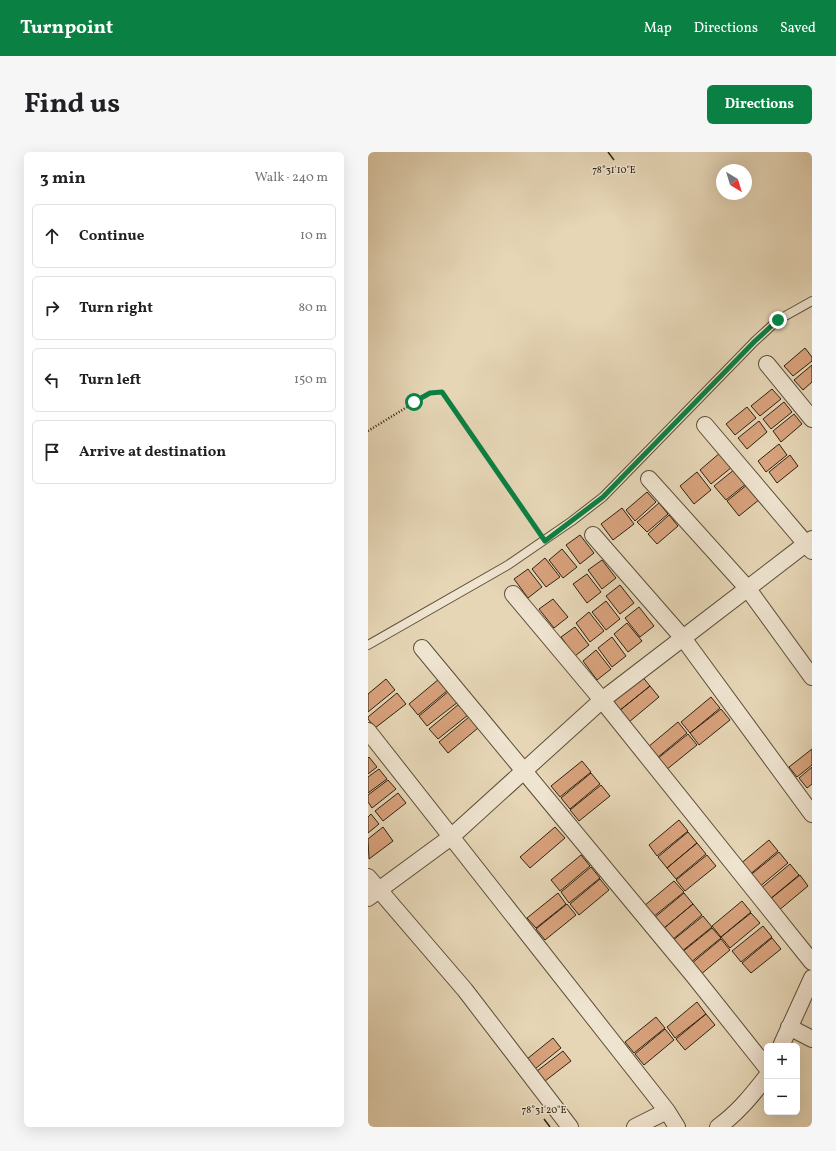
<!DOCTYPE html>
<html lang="en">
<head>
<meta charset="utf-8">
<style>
	body { margin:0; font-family:Vollkorn,serif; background:#f6f6f6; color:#202124 }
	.controls { position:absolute; right:12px; bottom:12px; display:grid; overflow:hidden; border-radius:6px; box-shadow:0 4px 16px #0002 }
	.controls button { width:36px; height:36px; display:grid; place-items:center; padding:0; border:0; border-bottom:1px solid #e0e0e0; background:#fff; color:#202124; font:20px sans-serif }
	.compass { position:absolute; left:348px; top:12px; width:36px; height:36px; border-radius:50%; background:#fff; box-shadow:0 4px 16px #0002; rotate:142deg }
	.stop { position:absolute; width:12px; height:12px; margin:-9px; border:3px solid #0b8043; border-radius:50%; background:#fff }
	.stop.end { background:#0b8043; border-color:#fff; box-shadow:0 1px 4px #0008 }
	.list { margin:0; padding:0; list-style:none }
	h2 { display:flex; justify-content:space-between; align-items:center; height:52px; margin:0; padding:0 16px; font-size:17px }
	h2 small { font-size:13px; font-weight:400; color:#757577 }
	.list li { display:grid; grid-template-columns:26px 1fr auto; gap:12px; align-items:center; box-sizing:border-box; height:64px; margin:0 8px 8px; padding:0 8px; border:1px solid #e0e0e0; border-radius:6px }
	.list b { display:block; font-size:15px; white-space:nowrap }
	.list em { font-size:13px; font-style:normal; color:#757577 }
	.icon { flex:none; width:22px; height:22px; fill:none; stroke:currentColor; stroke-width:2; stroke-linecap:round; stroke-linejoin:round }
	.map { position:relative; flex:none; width:444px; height:975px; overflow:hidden; border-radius:6px }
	header { display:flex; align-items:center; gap:24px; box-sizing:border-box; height:56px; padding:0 20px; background:#0b8043; color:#fff }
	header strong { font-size:19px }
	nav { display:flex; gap:22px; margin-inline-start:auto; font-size:14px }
	.intro { display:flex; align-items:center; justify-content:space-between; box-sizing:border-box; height:96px; padding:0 24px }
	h1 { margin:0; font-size:28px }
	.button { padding:10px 18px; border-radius:6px; background:#0b8043; color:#fff; font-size:14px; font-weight:700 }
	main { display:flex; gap:24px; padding:0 24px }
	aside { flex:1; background:#fff; border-radius:6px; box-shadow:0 4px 16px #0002 }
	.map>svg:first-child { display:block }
</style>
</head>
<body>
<header>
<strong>Turnpoint</strong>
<nav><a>Map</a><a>Directions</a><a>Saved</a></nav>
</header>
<div class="intro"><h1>Find us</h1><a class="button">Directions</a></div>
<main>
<aside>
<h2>3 min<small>Walk · 240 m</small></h2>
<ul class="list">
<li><svg class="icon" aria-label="ahead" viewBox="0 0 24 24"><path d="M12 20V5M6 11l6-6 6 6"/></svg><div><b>Continue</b></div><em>10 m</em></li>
<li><svg class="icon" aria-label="right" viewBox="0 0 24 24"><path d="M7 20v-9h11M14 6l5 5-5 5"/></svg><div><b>Turn right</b></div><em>80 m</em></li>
<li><svg class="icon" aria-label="left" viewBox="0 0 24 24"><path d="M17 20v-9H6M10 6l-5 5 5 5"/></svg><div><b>Turn left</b></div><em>150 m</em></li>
<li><svg class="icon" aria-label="arrive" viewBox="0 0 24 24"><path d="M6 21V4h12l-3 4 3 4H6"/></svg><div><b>Arrive at destination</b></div></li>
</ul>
</aside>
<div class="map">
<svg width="444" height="975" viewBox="0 0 444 975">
	<rect width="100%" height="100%" fill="#e6d6b6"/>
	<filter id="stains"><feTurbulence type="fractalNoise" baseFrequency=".005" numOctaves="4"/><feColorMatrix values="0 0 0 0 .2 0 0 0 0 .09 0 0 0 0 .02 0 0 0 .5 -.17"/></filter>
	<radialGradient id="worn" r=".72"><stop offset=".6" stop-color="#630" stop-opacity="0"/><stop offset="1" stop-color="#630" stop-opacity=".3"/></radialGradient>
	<path fill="#d8a27c" stroke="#2e2211" d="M437,196l7,9v4l-19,15 -9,-10z
		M444,213v17l-9,8 -9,-10z
		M404,237l9,10 -21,17 -9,-10z
		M416,250l8,10 -21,17 -8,-10z
		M379,255l9,11 -21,17 -9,-11z
		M426,262l8,10 -21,18 -8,-11z
		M391,269l8,11 -20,17 -9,-11z
		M411,292l8,11 -21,17 -8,-11z
		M353,300l11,15 -21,17 -11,-14z
		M422,303l8,11 -21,17 -8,-11z
		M367,317l12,14 -21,17 -12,-14z
		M329,320l14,18 -17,14 -14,-18z
		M380,332l12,15 -21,17 -12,-15z
		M279,340l9,10 -21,19 -9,-11z
		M291,351l9,11 -21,18 -10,-10z
		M254,356l12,16 -21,16 -12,-16z
		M301,363l9,11 -21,18 -9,-10z
		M212,383l14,18 -14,11 -14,-19z
		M194,397l15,18 -14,11 -14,-18z
		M177,406l15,19 -14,10 -14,-18z
		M234,408l14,18 -14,11 -14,-19z
		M160,417l14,18 -14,11 -14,-19z
		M219,422l14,18 -14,11 -14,-19z
		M252,433l14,18 -14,11 -14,-18z
		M185,447l15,18 -14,11 -15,-19z
		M238,449l14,18 -14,11 -14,-18z
		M271,455l15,19 -14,11 -15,-19z
		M221,460l15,19 -14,11 -14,-19z
		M259,471l15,18 -14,11 -14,-18z
		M207,475l14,18 -14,11 -14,-19z
		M244,485l14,19 -14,11 -14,-19z
		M228,498l15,19 -14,11 -14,-19z
		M273,523l9,11 -31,25 -9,-11z
		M18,527l9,11 -27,22v-18z
		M71,527l9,11 -30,25 -9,-11z
		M282,534l9,11 -30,25 -10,-11z
		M81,539l9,11 -31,24 -8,-10z
		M29,541l9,11 -31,24 -7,-9v-2z
		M343,545l9,11 -30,25 -9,-11z
		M91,552l9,11 -30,24 -9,-10z
		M353,557l9,11 -31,25 -9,-12z
		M101,565l9,11 -30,25 -9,-11z
		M310,570l9,11 -30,25 -9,-11z
		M320,582l9,11 -31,25 -9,-11z
		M444,597v16l-15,12 -8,-10z
		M1,605l8,10 -9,7v-16z
		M214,609l9,11 -31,25 -9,-11z
		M444,615v17l-5,4 -8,-10z
		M11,617l8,10 -19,14v-16z
		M223,621l9,11 -30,25 -9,-11z
		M20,628l8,9 -24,19 -4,-6v-7z
		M233,633l9,11 -31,25 -9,-11z
		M30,641l8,10 -23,18 -8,-10z
		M3,662l8,10 -11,9v-16z
		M311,668l9,11 -31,25 -8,-11z
		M15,675l10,14 -24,18 -1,-20z
		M187,675l10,11 -35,30 -10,-11z
		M320,680l9,11 -30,25 -9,-11z
		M401,688l9,11 -30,25 -9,-11z
		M329,691l9,11 -30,25 -9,-11z
		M411,700l9,11 -30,25 -10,-11z
		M213,703l9,11 -30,25 -9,-11z
		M339,703l9,11 -31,25 -9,-11z
		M422,712l9,11 -30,25 -9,-11z
		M223,715l9,11 -31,25 -8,-11z
		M432,723l8,11 -30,25 -9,-11z
		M232,727l9,11 -30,25 -9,-11z
		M306,729l10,11 -31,25 -9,-11z
		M190,741l8,11 -30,24 -9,-10z
		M316,741l9,11 -30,25 -9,-11z
		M374,749l9,11 -30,25 -9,-11z
		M199,752l9,11 -31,25 -9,-11z
		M325,752l9,11 -30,25 -9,-11z
		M383,761l9,10 -30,25 -9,-11z
		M335,764l9,11 -31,25 -9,-11z
		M395,774l9,11 -31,25 -9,-11z
		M344,776l9,10 -31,25 -9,-10z
		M404,786l9,11 -30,24 -9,-10z
		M353,787l9,11 -30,25 -9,-11z
		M329,850l9,12 -31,24 -8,-11z
		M338,862l9,11 -30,25 -9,-11z
		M288,865l9,11 -31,25 -9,-11z
		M297,877l9,11 -30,25 -9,-11z
		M185,886l8,10 -26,21 -8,-10z
		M195,899l8,10 -26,20 -8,-10z"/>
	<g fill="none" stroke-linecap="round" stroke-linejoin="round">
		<g stroke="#5c4f3a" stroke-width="10">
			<path id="service" d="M0,493l140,-80 64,-44 31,-24 152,-156 23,-21 34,-19"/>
		</g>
		<g stroke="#5c4f3a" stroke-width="18">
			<path id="minor" d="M399,212l45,55
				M337,273l107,126
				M281,327l99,110 64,88
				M225,383l90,103 129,176
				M145,442l89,106 210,262
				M54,496l271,327 74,93
				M0,579l299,380 10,16
				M0,725l97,113 105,137
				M0,746l83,-61 151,-137 210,-161
				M421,875l23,12
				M413,894l31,-68
				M267,975l32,-16
				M350,975c20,-14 34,-32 49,-51"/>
		</g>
		<path stroke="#2e2211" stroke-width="2.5" stroke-dasharray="1 2" stroke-linecap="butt" d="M0,279l62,-38 12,-1 96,139"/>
		<use href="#service" stroke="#efe4d0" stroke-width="8"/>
		<use href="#minor" stroke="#efe4d0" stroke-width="16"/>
	</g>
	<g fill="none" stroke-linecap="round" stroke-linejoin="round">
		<path stroke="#0b8043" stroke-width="5" d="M46,250l16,-9 12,-1 103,149 58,-44 152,-156 23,-21"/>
	</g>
	<path fill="none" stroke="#2e2211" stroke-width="1.5" d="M240,0l6,8M176,967l6,8"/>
	<g font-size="10" text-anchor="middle" fill="#2e2211" stroke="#efe4d0" stroke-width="3" stroke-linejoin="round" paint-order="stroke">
		<text x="246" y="21">78°31'10"E</text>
		<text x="176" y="961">78°31'20"E</text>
	</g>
	<rect width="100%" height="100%" filter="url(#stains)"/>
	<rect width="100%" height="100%" fill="url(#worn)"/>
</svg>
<div class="controls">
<button>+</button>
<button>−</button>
</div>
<svg class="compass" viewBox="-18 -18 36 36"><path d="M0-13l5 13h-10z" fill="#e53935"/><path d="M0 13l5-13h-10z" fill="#757577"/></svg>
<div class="stop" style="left:46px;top:250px"></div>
<div class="stop end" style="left:410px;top:168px"></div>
</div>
</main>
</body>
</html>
